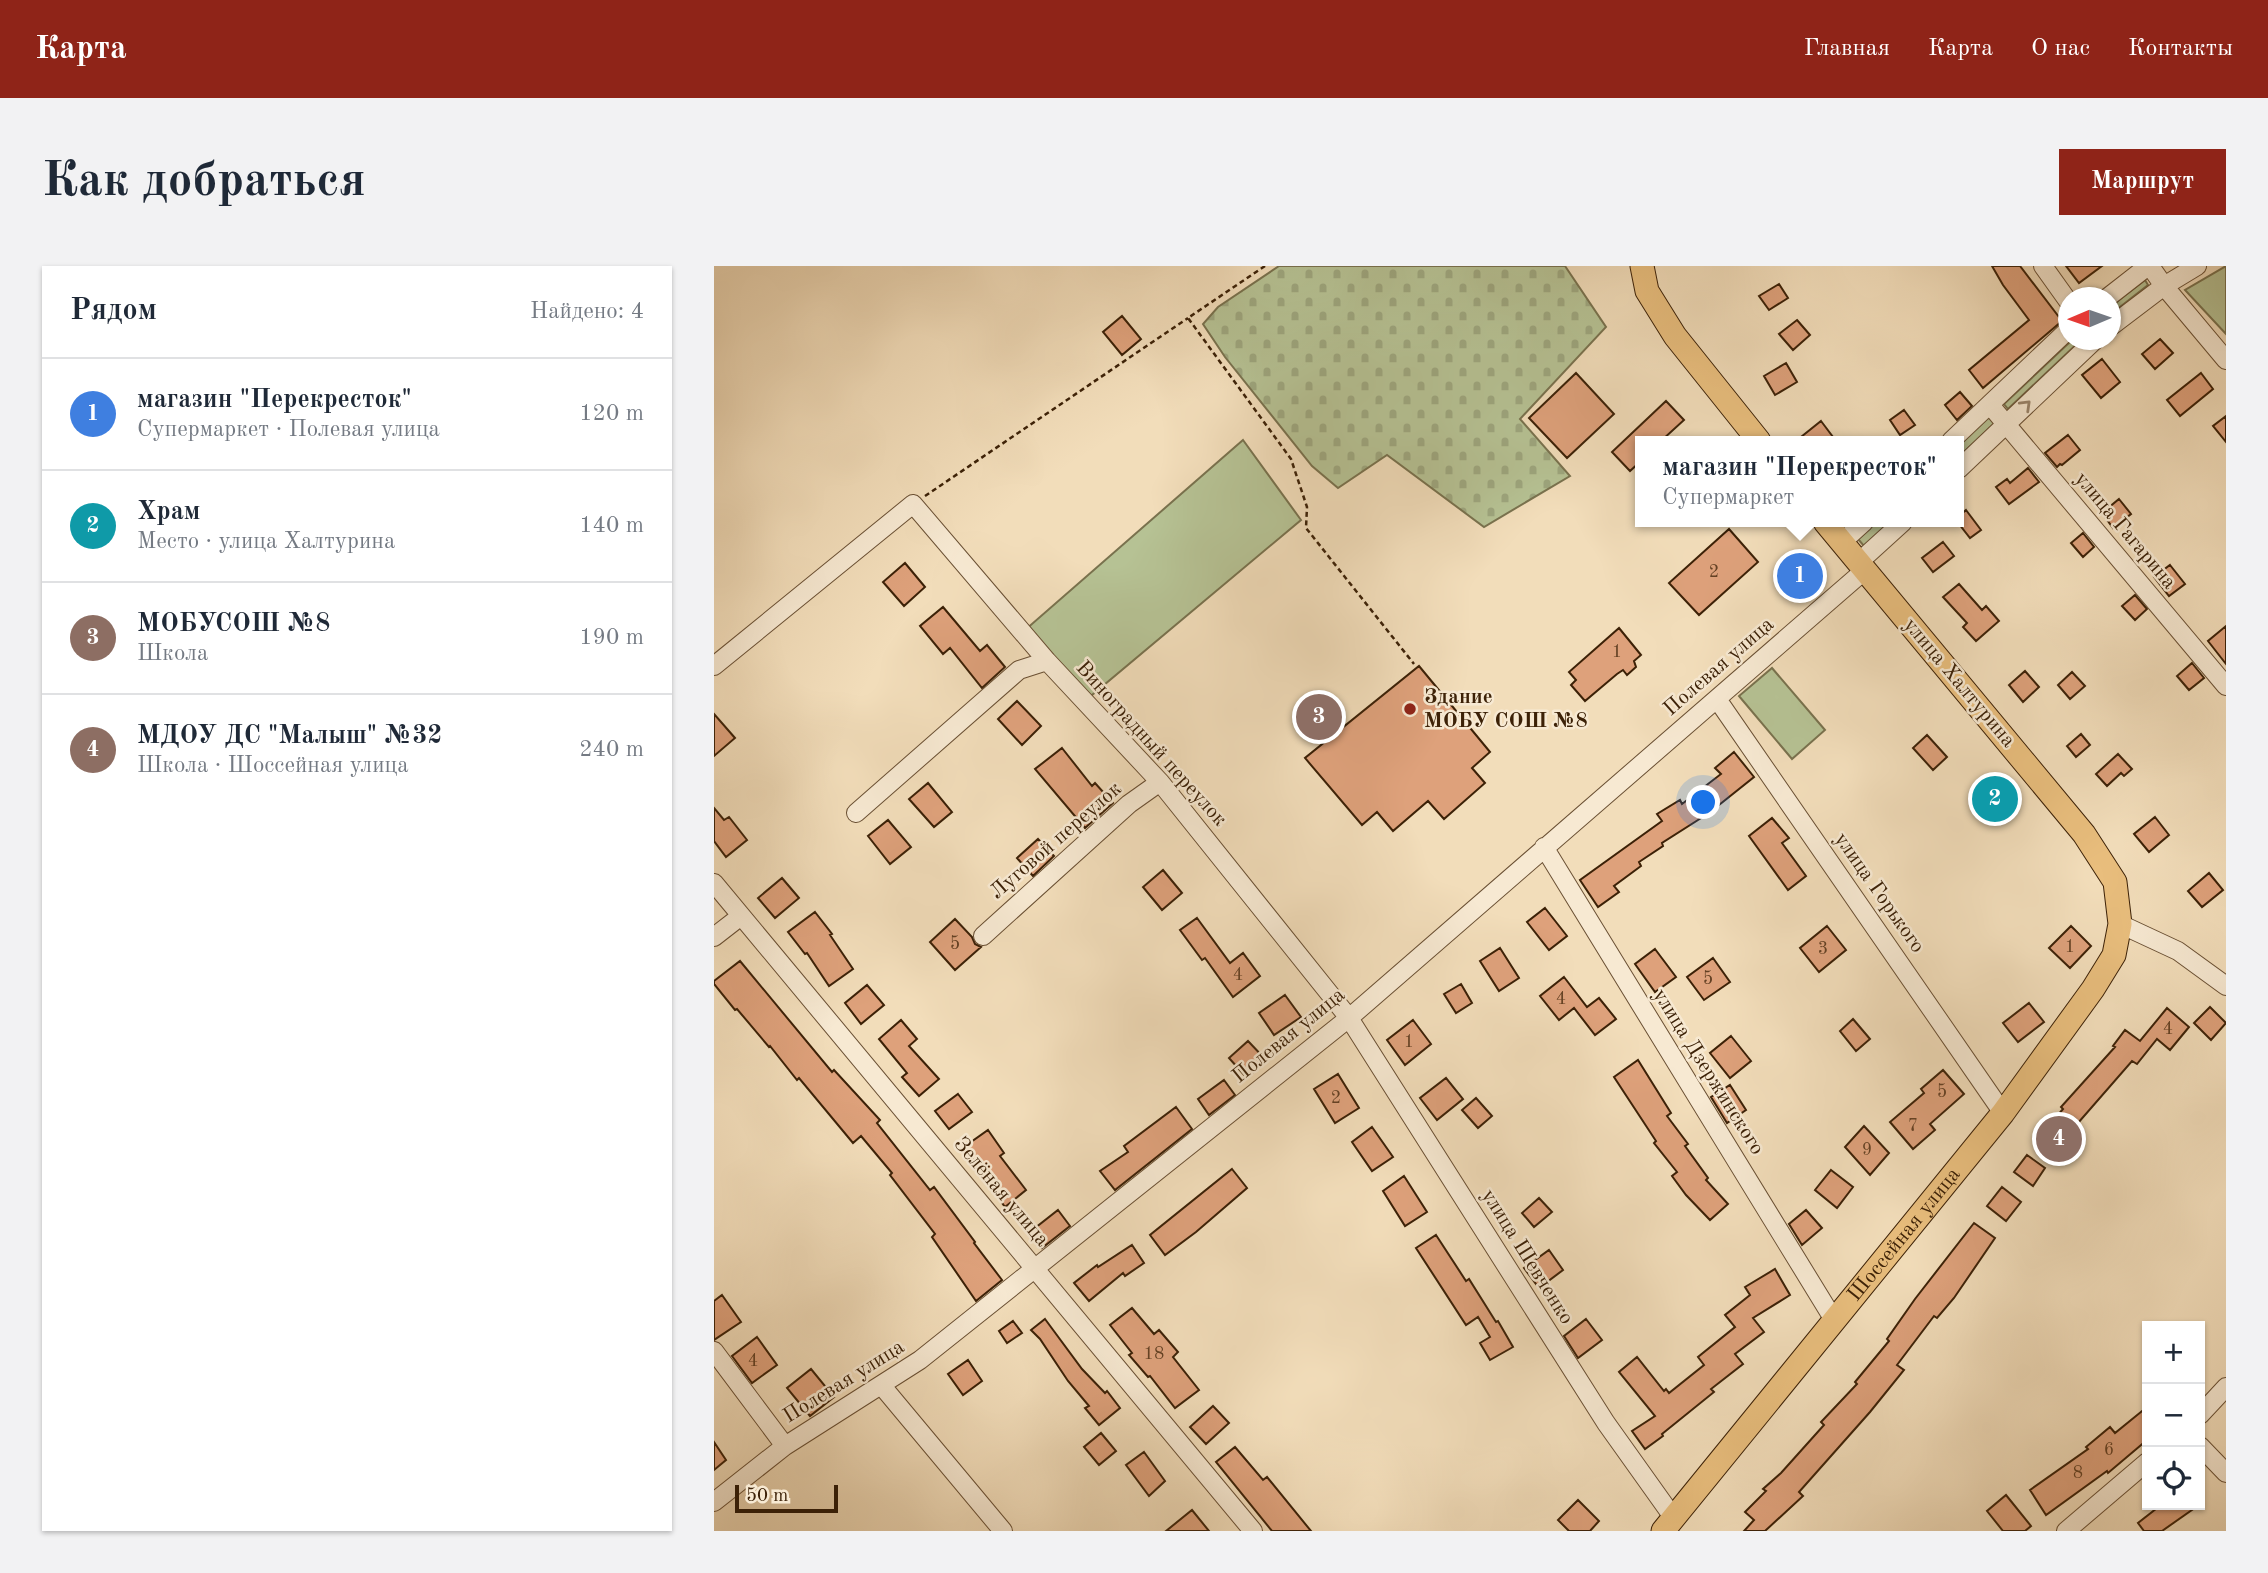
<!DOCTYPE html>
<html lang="ru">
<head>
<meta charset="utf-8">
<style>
	body { margin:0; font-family:"Old Standard TT",serif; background:#f2f2f3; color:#1f2937 }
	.controls { position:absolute; right:21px; bottom:21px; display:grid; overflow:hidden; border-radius:0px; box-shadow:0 2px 5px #0004 }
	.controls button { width:63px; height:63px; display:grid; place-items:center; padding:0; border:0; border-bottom:2px solid #e0e1e3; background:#fff; color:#1f2937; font:35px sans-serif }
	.compass { position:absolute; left:1344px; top:21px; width:63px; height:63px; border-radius:50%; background:#fff; box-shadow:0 2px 5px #0004; rotate:268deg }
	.scale { position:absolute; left:21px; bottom:18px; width:103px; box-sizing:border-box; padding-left:7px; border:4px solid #3c2107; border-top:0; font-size:19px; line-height:24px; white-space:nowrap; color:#3c2107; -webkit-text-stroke:5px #f7e9d2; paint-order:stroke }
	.you { position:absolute; left:990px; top:537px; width:24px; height:24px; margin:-18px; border:5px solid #fff; border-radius:50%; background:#1a73e8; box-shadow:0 0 0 10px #1a73e833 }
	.badge { display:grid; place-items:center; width:46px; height:46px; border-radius:50%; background:#8f2418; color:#fff; font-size:23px; font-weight:700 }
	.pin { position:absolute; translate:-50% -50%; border:4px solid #fff; box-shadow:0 2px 7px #0006 }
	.popup { position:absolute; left:921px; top:170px; width:329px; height:91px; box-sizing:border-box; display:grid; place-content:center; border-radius:0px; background:#fff; filter:drop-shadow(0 2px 5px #0005); font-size:23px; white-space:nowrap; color:#747a83 }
	.popup b { font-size:26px; color:#1f2937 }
	.popup::after { content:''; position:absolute; left:50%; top:100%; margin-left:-14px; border:14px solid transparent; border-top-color:#fff }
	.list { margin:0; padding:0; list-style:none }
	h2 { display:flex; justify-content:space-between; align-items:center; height:91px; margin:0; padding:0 28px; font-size:30px }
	h2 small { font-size:23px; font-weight:400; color:#747a83 }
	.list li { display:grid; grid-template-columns:46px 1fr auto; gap:21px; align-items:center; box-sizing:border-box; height:112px; padding:0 28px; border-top:2px solid #e0e1e3 }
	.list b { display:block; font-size:26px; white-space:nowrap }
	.list p { margin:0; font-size:23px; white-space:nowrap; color:#747a83 }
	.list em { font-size:23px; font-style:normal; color:#747a83 }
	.icon { flex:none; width:38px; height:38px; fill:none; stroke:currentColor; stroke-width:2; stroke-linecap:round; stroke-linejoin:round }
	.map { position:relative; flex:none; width:1512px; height:1265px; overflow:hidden; border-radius:0px }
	header { display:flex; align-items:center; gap:42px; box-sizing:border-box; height:98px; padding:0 35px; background:#8f2418; color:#fff }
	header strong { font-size:33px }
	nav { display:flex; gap:38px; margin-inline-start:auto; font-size:24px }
	.intro { display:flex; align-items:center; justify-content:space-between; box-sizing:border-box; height:168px; padding:0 42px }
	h1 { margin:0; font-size:49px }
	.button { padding:18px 32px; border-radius:0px; background:#8f2418; color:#fff; font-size:24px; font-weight:700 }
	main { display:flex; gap:42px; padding:0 42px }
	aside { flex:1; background:#fff; border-radius:0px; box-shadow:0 2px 5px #0004 }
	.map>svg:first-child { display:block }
</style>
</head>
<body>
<header>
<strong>Карта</strong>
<nav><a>Главная</a><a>Карта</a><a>О нас</a><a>Контакты</a></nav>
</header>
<div class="intro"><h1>Как добраться</h1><a class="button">Маршрут</a></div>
<main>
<aside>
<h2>Рядом<small>Найдено: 4</small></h2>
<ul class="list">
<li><span class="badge" style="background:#3f7fe0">1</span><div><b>магазин &quot;Перекресток&quot;</b><p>Супермаркет · Полевая улица</p></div><em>120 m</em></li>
<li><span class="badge" style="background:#0f9aa8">2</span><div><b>Храм</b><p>Место · улица Халтурина</p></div><em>140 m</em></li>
<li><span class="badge" style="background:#8d6e63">3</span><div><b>МОБУСОШ №8</b><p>Школа</p></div><em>190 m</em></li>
<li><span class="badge" style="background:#8d6e63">4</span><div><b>МДОУ ДС &quot;Малыш&quot; №32</b><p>Школа · Шоссейная улица</p></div><em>240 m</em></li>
</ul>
</aside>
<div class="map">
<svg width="1512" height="1265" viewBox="0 0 1512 1265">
	<defs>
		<pattern id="cemetery-stones" width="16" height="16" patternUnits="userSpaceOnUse" patternTransform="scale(1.75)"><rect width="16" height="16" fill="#b6c294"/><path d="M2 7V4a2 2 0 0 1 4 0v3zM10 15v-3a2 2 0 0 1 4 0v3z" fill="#9da67e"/></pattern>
	</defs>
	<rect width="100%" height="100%" fill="#f2ddba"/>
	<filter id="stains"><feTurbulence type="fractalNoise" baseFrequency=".00286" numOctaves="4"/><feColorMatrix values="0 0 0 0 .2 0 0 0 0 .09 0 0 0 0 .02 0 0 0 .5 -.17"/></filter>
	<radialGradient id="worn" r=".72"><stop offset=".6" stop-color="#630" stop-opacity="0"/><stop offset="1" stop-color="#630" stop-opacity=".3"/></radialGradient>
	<path fill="#b6c294" stroke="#79724e" stroke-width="2" d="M1512,0v68l-41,-44z
		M1431,14l3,5 -37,29v-8z
		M1358,74h9l-73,69 -4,-5z
		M1276,149l6,7 -37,35v-13z
		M529,174l58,80 -215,180 -61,-70z
		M1163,256h13l-26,24 -6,-7z
		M1058,402l53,62 -33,29 -53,-63z"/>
	<path fill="url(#cemetery-stones)" stroke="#79724e" stroke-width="2" d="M565,0h286l41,61 -86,92 50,57 -86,51 -97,-72 -49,33 -26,-22 -87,-109 -22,-33 15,-17z"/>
	<path fill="#dea17b" stroke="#3c2107" stroke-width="2" d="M1278,0h28l42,55 -79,67 -14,-18 60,-50 -26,-35z
		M1352,0h36l-23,17z
		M1065,18l9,14 -19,12 -10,-14z
		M408,50l19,23 -19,16 -19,-23z
		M1083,54l13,15 -17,15 -14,-16z
		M1446,73l13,14 -18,16 -13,-15z
		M1388,93l18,23 -19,16 -19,-23z
		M1072,97l11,19 -22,13 -11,-19z
		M862,107l38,41 -47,44 -38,-40z
		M1487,107l12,16 -33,27 -13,-16z
		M1246,126l12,14 -15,14 -12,-15z
		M952,135l18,19 -23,21h-20v20l-11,10 -18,-19z
		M1190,144l11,15 -15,10 -10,-15z
		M1512,150v26l-13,-16z
		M1107,155l15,20h-40z
		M1354,169l12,15 -18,15 -2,-1 -3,3 -12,-14z
		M1314,202l11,14 -30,22 -13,-17 11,-8 3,4z
		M1405,233l12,15 -18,14 -11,-15z
		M1252,244l15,20 -11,8 -11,-14v-8z
		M1015,263l29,33 -59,53 -30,-32z
		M1369,267l11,14 -11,10 -12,-14z
		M1229,276l11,14 -21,16 -11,-14z
		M1089,294l14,16 -19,16 -14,-16z
		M191,297l20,24 -21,19 -21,-24z
		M1456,299l15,19 -16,12 -15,-19z
		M1245,318l23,26 4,-4 13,15 -23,20 -13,-14 4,-4 -24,-26z
		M1421,329l12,14 -12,11 -13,-14z
		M229,341l37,44 7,-6 18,22 -23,21 -32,-40 -7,6 -23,-28z
		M1512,360v38l-18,-23z
		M905,362l22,27 -7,6 2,6 -9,8 -4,-5 -6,4 -32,27 -14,-16 5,-5 -7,-8z
		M1478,397l12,15 -15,12 -12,-14z
		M705,400l71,86 -18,16 13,15 -41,36 -16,-18 -35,30 -16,-19 -15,13 -57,-67z
		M1311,405l14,16 -16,15 -14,-17z
		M1358,406l13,14 -15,13 -12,-14z
		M303,435l24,25 -19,19 -24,-26z
		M0,448l21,24 -21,18z
		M1367,468l9,11 -14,12 -9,-11z
		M1213,469l20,22 -14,13 -20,-22z
		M348,482l30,38 3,-3 18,20 -28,25 -50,-59z
		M1020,486l20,25 -45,36 -47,30 1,3 -24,16 2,4 -27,20 5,6 -21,15 -18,-27 82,-59 -5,-7 23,-14 2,4 39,-30 -6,-6z
		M1404,488l14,15 -8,7 -3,-3 -14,13 -11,-12z
		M214,517l24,29 -18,15 -25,-28z
		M1273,518l6,1 13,16 -9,8 -2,1 -13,-17v-5z
		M0,542l10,12 5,-3 18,23 -21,17 -12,-16z
		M1441,551l14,18 -20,17 -15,-18z
		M1058,552l17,20 -7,5 24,33 -18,14 -39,-54z
		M174,554l23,27 -21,17 -22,-28z
		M324,573l16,17 -21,20 -16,-18z
		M449,604l19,23 -20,17 -19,-23z
		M1495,607l14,17 -21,17 -14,-16z
		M68,612l17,20 -24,20 -17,-20z
		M831,642l22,28 -18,14 -22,-28z
		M101,646l17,22 -2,1 23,34 -24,17 -22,-33 -2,1 -17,-22z
		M483,652l33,45 13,-10 17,23 -27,21 -28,-39 -3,2 -22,-30z
		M241,653l17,18 3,7 6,3 -26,23 -25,-28z
		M1113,660l19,24 -27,22 -19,-24z
		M1357,660l20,20 -21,22 -21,-20z
		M786,682l19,30 -20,13 -19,-30z
		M941,683l21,28 -21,15 -20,-28z
		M999,692l17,24 -26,18 -17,-23z
		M26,695l92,111 2,-2 46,50 -3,3 53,67 4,-3 41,55 -1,1 28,37 -26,21 -44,-64 3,-3 -45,-59 2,-2 -31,-37 -8,7 -54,-65 -2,2 -27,-34 -1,1 -32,-38 -2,1 -21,-26v-3z
		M850,711l23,30 12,-9 17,21 -21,16 -21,-27 -15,12 -19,-24z
		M747,718l11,19 -16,10 -12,-19z
		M153,719l17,20 -23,19 -16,-21z
		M571,729l16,22 -27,18 -15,-22z
		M1315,737l15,19 -26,20 -15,-19z
		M1496,741l16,16 -15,17 -17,-17z
		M1453,742l22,19 -19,23 -13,-11 -20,25 -5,-3 -61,70 2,2 -14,17 -18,-15 22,-26 -2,-2 54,-60 -2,-1 12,-16 15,11z
		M1139,753l17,20 -14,12 -16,-20z
		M187,754l16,19 -8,7 30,33 -20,17 -17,-19 5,-4 -28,-34z
		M699,754l18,24 -26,21 -18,-25z
		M1017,770l20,25 -21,17 -20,-25z
		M534,775l18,19 -19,18 -18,-20z
		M924,794l33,53 -4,3 21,28 -3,2 23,32 -2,2 22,24 -18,16 -24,-25 -14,-19 5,-4 -23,-29 2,-2 -42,-64z
		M1229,804l21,24 -34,30 5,6 -22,19 -23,-27 34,-29 -3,-4z
		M624,808l21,34 -24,15 -21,-34z
		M732,812l17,21 -26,21 -17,-22z
		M510,814l11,15 -26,20 -11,-16z
		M1016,819l16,25 -19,13 -16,-26z
		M244,828l14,18 -23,17 -14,-18z
		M762,832l16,18 -14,12 -16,-18z
		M462,841l16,22 -77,61 -15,-19 28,-19 -4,-6z
		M1150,860l25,27 -19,22 -25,-28z
		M658,861l21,30 -21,14 -20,-29z
		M274,864l16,23 -4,3 26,34 -21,17 -15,-21 2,-1 -28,-38z
		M1313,889l18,13 -12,18 -19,-14z
		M518,903l15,19 -51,44 -31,23 -15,-20z
		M1117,904l22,17 -16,21 -22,-18z
		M690,910l23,36 -22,14 -22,-35z
		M1288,921l19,15 -15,19 -19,-15z
		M825,932l13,14 -18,15 -12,-14z
		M344,944l12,16 -28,22 -12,-16z
		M1092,944l16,18 -20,17 -13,-21z
		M1260,957l21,15 -41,60 -17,20 -3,-2 -37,49 7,5 -34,42 -71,80 4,4 -38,35h-21l10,-11 -9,-8 21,-21 -3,-2 18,-16 43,-48 -3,-3 36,-38 -2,-2 34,-41 -2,-2 28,-40z
		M722,969l30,46 3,-2 27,43 2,-1 15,26 -23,13 -10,-17 10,-6 -12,-20 -12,8 -50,-77z
		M418,979l12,18 -19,13 -2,-3 -34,28 -15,-18 23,-18 1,2z
		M835,984l14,20 -24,18 -15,-20z
		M1061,1003l15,26 -37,23 11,14 -29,22 8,10 -32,25 3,3 -52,42 1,2 -18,13 -13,-18 23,-15 -36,-44 18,-15 27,34 2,-2 3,4 35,-28 -6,-8 37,-30 -10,-12 25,-20 -5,-8z
		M8,1029l19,27 -27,18v-39z
		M418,1042l22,26 5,-4 19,22 -5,5 26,33 -24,18 -25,-32 -2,1 -19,-22 3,-2 -22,-28z
		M331,1053l37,50 23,24 2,-2 13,17 -21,17 -14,-17 4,-2 -21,-25 -28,-42 -9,-9z
		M872,1053l16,21 -24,18 -14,-22z
		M299,1055l9,12 -15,10 -8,-12z
		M43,1071l20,28 -25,18 -20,-27z
		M254,1094l14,21 -19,14 -15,-21z
		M97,1103l23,28 -24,19 -23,-28z
		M499,1140l16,17 -23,21 -16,-17z
		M1433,1141v33l-39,33 -1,-2 -61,44 -16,-25 58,-41 -2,-2 24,-20 5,6z
		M387,1167l15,18 -17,14 -15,-18z
		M0,1176l12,18 -12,10z
		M521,1181l28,33 4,-3 44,54h-39l-56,-69z
		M430,1186l21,29 -16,15 -23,-31z
		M1292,1229l25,31 -6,5h-22l-16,-20z
		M864,1234l21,21 -9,10h-21l-11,-11z
		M1447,1239h38l-37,26h-18l-6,-8z
		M478,1244l17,21h-43z"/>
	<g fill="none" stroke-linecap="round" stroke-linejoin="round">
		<g stroke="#6a5034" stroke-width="20">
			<path id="minor" d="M1329,0l25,35
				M1436,0l14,20 62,74
				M1393,32l41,-32
				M1396,61l54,-41 33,-20
				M1276,139l236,281
				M1237,175l117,-111
				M1245,203l136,-129
				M1128,276l22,-20
				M1145,296l44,-40
				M0,400l199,-162 134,157 113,121 189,236 257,405 67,94
				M1003,433l286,414
				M142,547l163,-143 28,-9
				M830,581l290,473
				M0,617l539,648
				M1406,658l58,27 48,35
				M269,670l146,-132 31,-22
				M0,671l27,-21
				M0,1085l71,95
				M168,1120l121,145
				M1486,1149l26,-28
				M1486,1180l26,27
				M0,1236l71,-56 135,-86 429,-342 516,-448
				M1352,1265l81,-69"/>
		</g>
		<g stroke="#3c2107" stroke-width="25">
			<g id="major">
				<path d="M928,0l5,25 28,45 84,105"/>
				<path id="s1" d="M949,1265l340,-418 90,-124 21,-34 6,-31 -5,-42 -31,-48 -259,-312"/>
			</g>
		</g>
		<path stroke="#3c2107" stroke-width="2.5" stroke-dasharray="5 3.5" stroke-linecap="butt" d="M551,0l-77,52 103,141 16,48 -1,21 108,136
			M211,230l263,-178"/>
		<use href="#minor" stroke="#f7e9d2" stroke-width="18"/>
		<use href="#major" stroke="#e9be7d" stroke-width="23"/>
	</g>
	<defs><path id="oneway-chevron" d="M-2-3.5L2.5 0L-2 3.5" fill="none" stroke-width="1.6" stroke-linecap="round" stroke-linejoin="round" transform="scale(1.75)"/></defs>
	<use stroke="#9a856c" href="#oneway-chevron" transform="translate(1312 139) rotate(-44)"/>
	<circle fill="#8f2418" stroke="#f7e9d2" stroke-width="2.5" cx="696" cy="443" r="7"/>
	<g text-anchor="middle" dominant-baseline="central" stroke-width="5" stroke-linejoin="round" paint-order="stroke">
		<g font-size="18" fill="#644124">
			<text x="1000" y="306">2</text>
			<text x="903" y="386">1</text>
			<text x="241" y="678">5</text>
			<text x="1356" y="681">1</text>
			<text x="1109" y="683">3</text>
			<text x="524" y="709">4</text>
			<text x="994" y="713">5</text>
			<text x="847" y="733">4</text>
			<text x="1454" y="763">4</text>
			<text x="695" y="776">1</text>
			<text x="1228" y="826">5</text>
			<text x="622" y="832">2</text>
			<text x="1199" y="860">7</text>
			<text x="1153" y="884">9</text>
			<text x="440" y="1088">18</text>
			<text x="39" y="1095">4</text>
			<text x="1395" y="1184">6</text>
			<text x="1364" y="1207">8</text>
		</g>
		<g font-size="21" fill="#3c2107" stroke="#f7e9d2">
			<text transform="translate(1411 265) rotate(50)">улица Гагарина</text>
			<text transform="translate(1005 401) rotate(-41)">Полевая улица</text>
			<text transform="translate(1245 417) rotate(50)">улица Халтурина</text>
			<text transform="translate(437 478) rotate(48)">Виноградный переулок</text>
			<text transform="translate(342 575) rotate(-41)">Луговой переулок</text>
			<text transform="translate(1165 627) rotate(55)">улица Горького</text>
			<text transform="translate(575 770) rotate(-39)">Полевая улица</text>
			<text transform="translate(994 806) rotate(58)">улица Дзержинского</text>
			<text transform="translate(287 926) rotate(50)">Зелёная улица</text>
			<text stroke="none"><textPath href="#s1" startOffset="382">Шоссейная улица</textPath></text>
			<text transform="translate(813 991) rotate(58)">улица Шевченко</text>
			<text transform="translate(130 1116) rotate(-32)">Полевая улица</text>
		</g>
		<g font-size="21" font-weight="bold" fill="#3c2107" stroke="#f7e9d2" text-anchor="start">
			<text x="710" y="431">Здание<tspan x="710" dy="24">МОБУ СОШ №8</tspan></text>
		</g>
	</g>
	<rect width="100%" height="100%" filter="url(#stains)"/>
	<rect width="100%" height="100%" fill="url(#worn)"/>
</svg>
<div class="controls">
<button>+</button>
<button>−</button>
<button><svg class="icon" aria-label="locate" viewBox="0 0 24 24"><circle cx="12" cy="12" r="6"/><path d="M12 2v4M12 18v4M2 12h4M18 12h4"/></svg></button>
</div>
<svg class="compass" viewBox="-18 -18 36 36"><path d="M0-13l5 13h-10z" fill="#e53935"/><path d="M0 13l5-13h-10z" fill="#747a83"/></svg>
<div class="scale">50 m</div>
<div class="you"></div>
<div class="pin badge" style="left:1086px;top:310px;background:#3f7fe0">1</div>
<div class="popup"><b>магазин &quot;Перекресток&quot;</b>Супермаркет</div>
<div class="pin badge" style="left:1281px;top:533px;background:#0f9aa8">2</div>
<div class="pin badge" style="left:605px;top:451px;background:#8d6e63">3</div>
<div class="pin badge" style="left:1345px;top:873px;background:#8d6e63">4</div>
</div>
</main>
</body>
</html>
